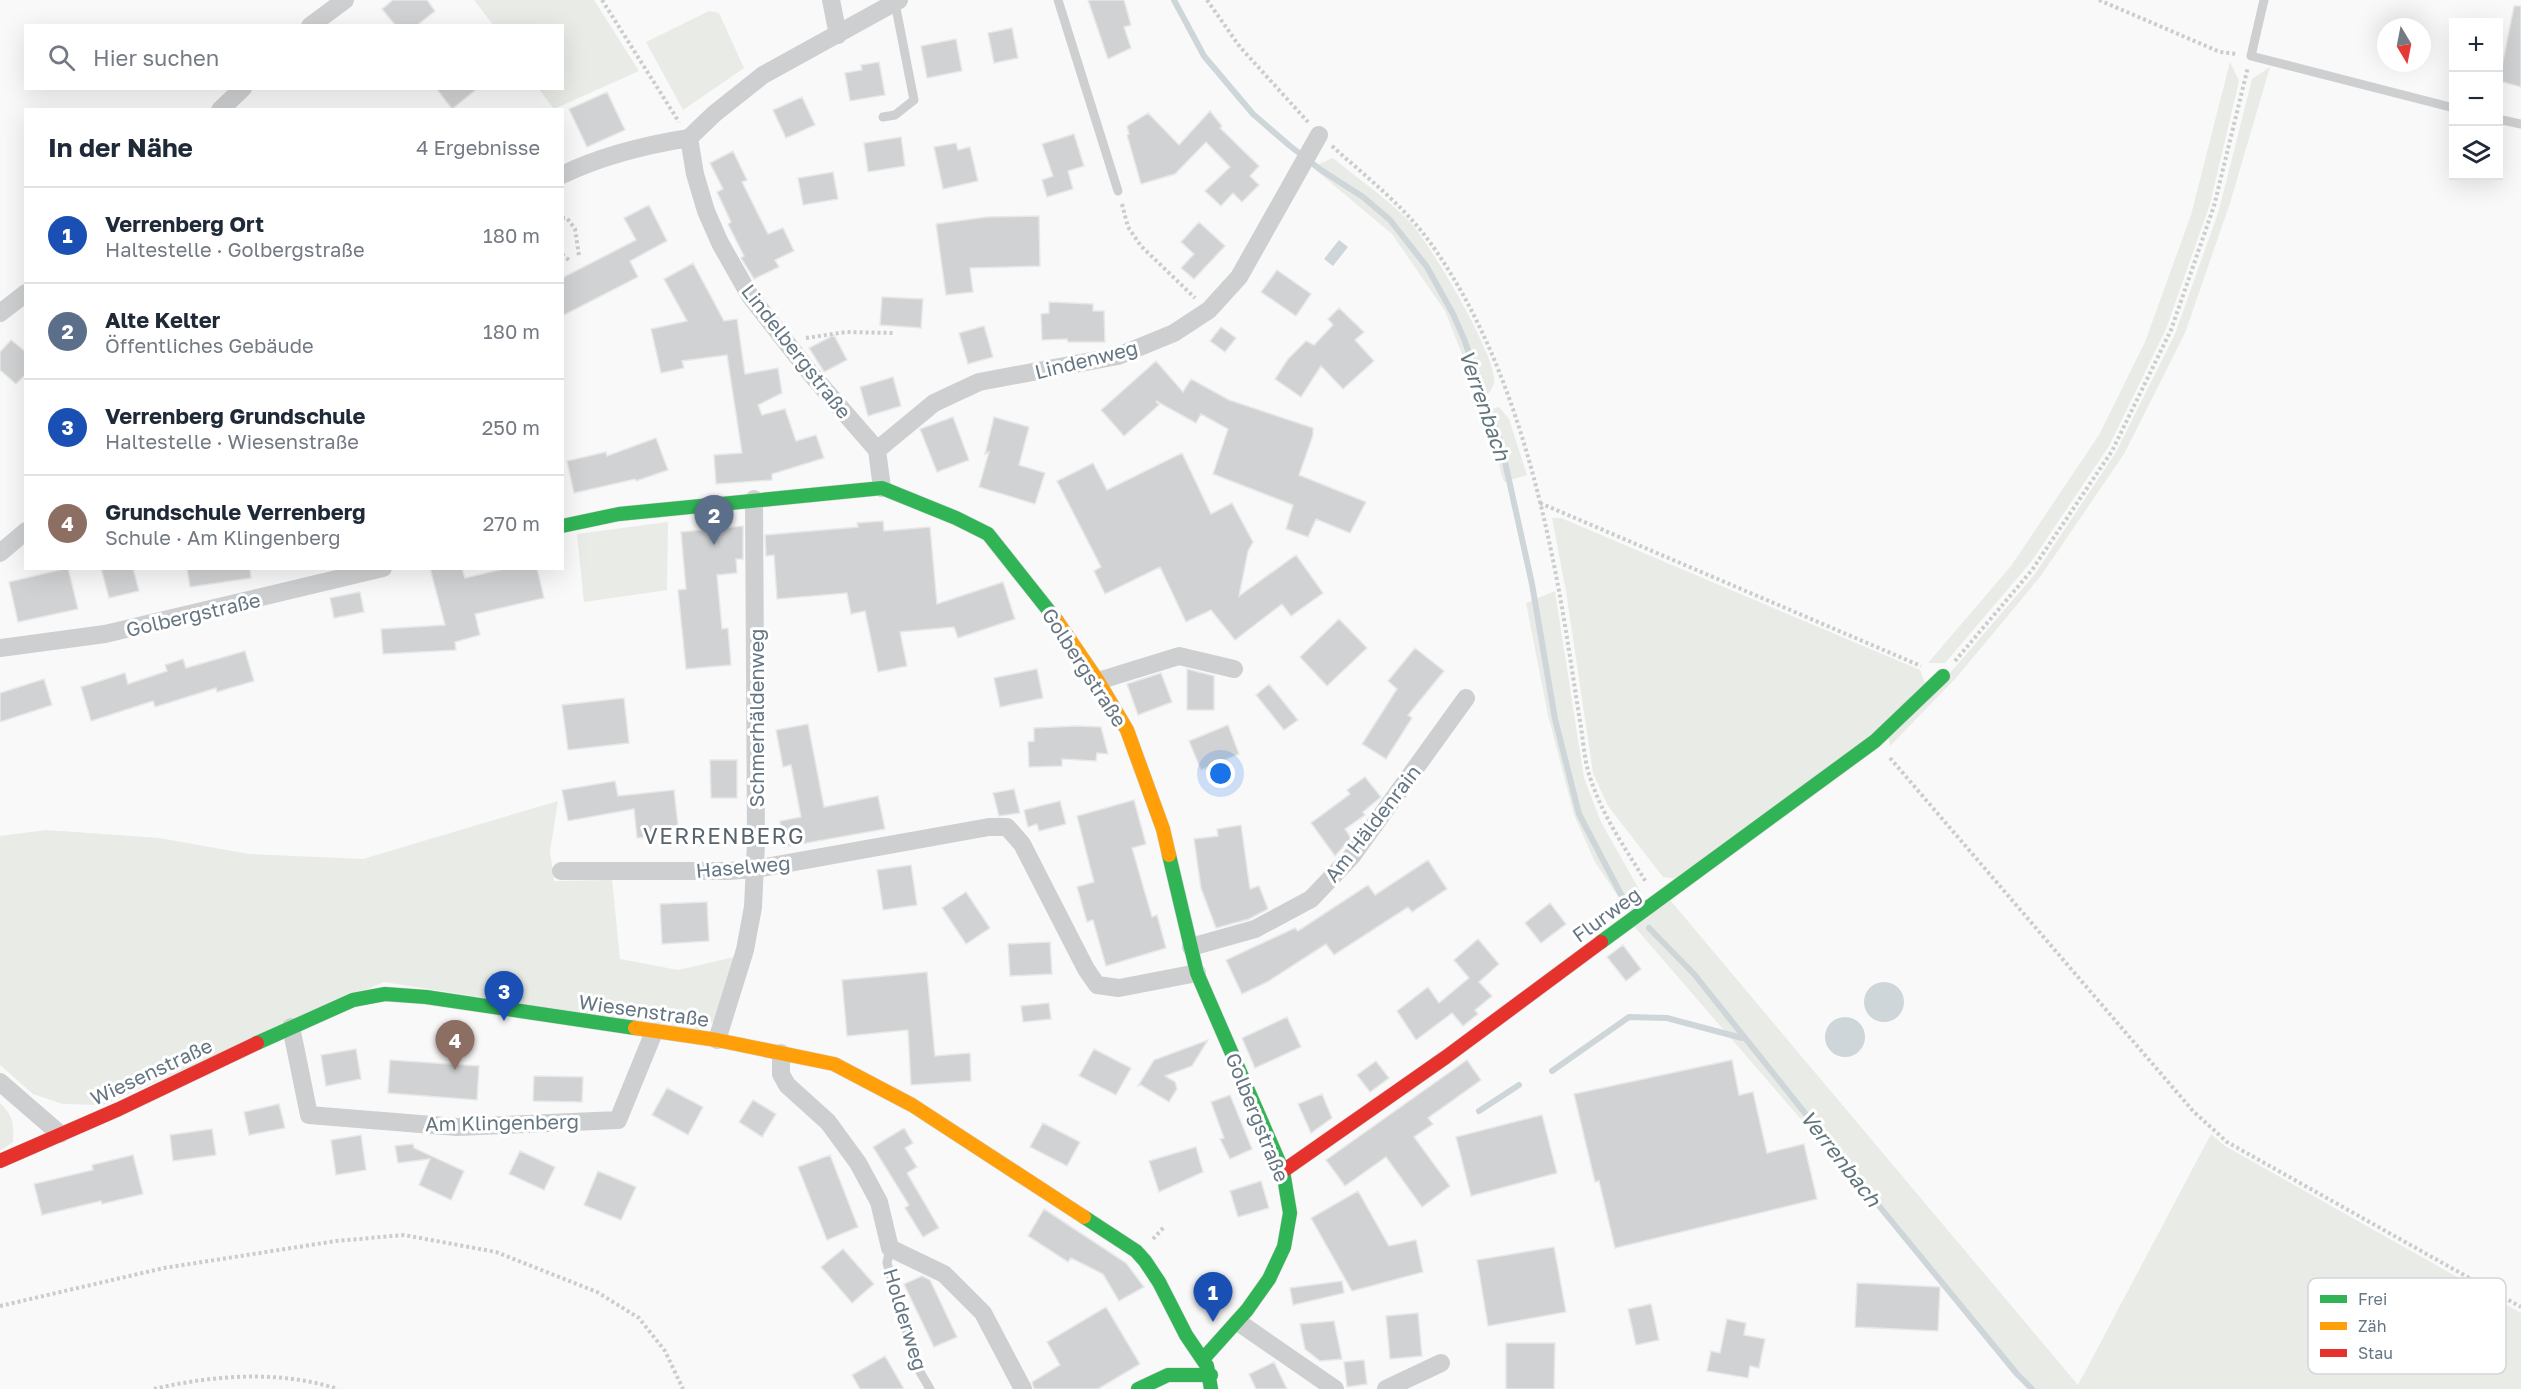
<!DOCTYPE html>
<html lang="de">
<head>
<meta charset="utf-8">
<style>
	body { margin:0; font-family:"Golos Text",sans-serif; background:#f2f2f3; color:#1f2937 }
	.controls { position:absolute; right:18px; top:18px; display:grid; overflow:hidden; border-radius:0px; box-shadow:0 6px 24px #0002 }
	.controls button { width:54px; height:54px; display:grid; place-items:center; padding:0; border:0; border-bottom:2px solid #e0e1e3; background:#fff; color:#1f2937; font:30px sans-serif }
	.compass { position:absolute; left:2377px; top:18px; width:54px; height:54px; border-radius:50%; background:#fff; box-shadow:0 6px 24px #0002; rotate:170deg }
	.you { position:absolute; left:1221px; top:774px; width:21px; height:21px; margin:-15px; border:4px solid #fff; border-radius:50%; background:#1a73e8; box-shadow:0 0 0 9px #1a73e833 }
	.badge { display:grid; place-items:center; width:39px; height:39px; border-radius:50%; background:#56606c; color:#fff; font-size:20px; font-weight:700 }
	.pin { position:absolute; translate:-50% -50px; filter:drop-shadow(0 2px 3px #0008) }
	.pin::after { content:''; position:absolute; top:32px; width:21px; height:18px; background:inherit; clip-path:polygon(0 0,100% 0,50% 100%) }
	.list { margin:0; padding:0; list-style:none }
	h2 { display:flex; justify-content:space-between; align-items:center; height:78px; margin:0; padding:0 24px; font-size:26px }
	h2 small { font-size:20px; font-weight:400; color:#747a83 }
	.list li { display:grid; grid-template-columns:39px 1fr auto; gap:18px; align-items:center; box-sizing:border-box; height:96px; padding:0 24px; border-top:2px solid #e0e1e3 }
	.list b { display:block; font-size:22px; white-space:nowrap }
	.list p { margin:0; font-size:20px; white-space:nowrap; color:#747a83 }
	.list em { font-size:20px; font-style:normal; color:#747a83 }
	.icon { flex:none; width:33px; height:33px; fill:none; stroke:currentColor; stroke-width:2; stroke-linecap:round; stroke-linejoin:round }
	.map { position:relative; flex:none; width:2521px; height:1389px; overflow:hidden }
	.search { position:absolute; background:#fff; box-shadow:0 6px 24px #0002; left:24px; top:24px; width:540px; height:66px; display:flex; align-items:center; gap:15px; box-sizing:border-box; padding:0 21px; border-radius:0px; color:#747a83; font-size:22px }
	.panel { position:absolute; background:#fff; box-shadow:0 6px 24px #0002; left:24px; top:108px; width:540px; height:462px; border-radius:0px }
	.map>svg:first-child { display:block }
</style>
</head>
<body>
<div class="map">
<svg width="2521" height="1389" viewBox="0 0 2521 1389">
	<rect width="100%" height="100%" fill="#f9f9f9"/>
	<path fill="#e8ebe6" d="M474,0h120l45,71 -85,38 -15,-20 23,-1v-62l-69,-1z
		M709,11l10,2 25,55 -61,42 -37,-68z
		M2230,62l9,19 -29,123 -44,125 -57,117 -78,116 -86,101h-17l83,-97 88,-131 46,-93 46,-127z
		M2270,67l-40,136 -45,130 -61,121 -84,123 -84,101 -66,68 -2,-12 56,-54 91,-106 81,-122 59,-118 44,-124 33,-131z
		M1333,158c25,21 55,41 77,64 19,20 89,137 84,161 -2,9 -7,12 -14,17l-35,-89 -53,-77 -80,-67z
		M1499,407l10,12 18,56 -23,7 -21,-71z
		M1552,518h9l359,152 5,13 -49,48 -198,148 -15,-2 -55,-71 -15,-33 -27,-182z
		M668,522l-1,68 -83,12 -7,-68z
		M1555,591l29,187 17,44 44,78 -16,13 -34,-51 -21,-47 -26,-100 -22,-112z
		M558,801l-8,50 4,30 58,-1 8,79 58,11 56,-13 -19,64 -17,10 -314,-49 -281,123 -40,-1 -30,-10 -33,-29v-229l46,-6 113,8 90,16 114,5z
		M1670,900l408,485 133,-251 14,12 296,167v76h-487l-401,-464z
		M0,1103c13,12 14,21 13,39l-13,9z"/>
	<path fill="#ced6d9" d="M1339,240l9,7 -15,19 -9,-7z
		M1864 1002a20 20 0 1 1 40 0a20 20 0 1 1-40 0Z
		M1825 1037a20 20 0 1 1 40 0a20 20 0 1 1-40 0Z"/>
	<g fill="none" stroke-linecap="round" stroke-linejoin="round">
		<path stroke="#ced6d9" stroke-width="6" d="M1174,0l30,56 49,58 37,32 31,24 42,27 27,23 37,47 26,47 11,25 37,105 31,140 23,135 24,95 47,90
			M1649,928l45,46 190,238 133,162 15,15
			M1552,1071l77,-54 38,1 75,20
			M1479,1111l40,-26"/>
	</g>
	<path fill="#d0d2d3" stroke="#e8e8e8" stroke-width="1.5" d="M393,0h34l8,11 -19,15h-20l-14,-17z
		M1088,0h36l7,25 -7,2 7,21 -23,11z
		M2514,6h7v81l-22,-6z
		M1012,28l6,30 -24,5 -6,-30z
		M956,39l6,32 -35,7 -6,-32z
		M879,62l6,33 -35,6 -5,-28 17,-3 -1,-5z
		M436,88h42l-26,21z
		M607,92l18,38 -38,17 -18,-38z
		M802,97l13,28 -29,13 -13,-28z
		M1210,111l12,15 -2,2 39,38 -9,10 9,9 -17,17 -9,-9 -12,13 -16,-15 25,-24 -24,-25 -31,32 -34,10 -14,-49 2,-1 -2,-8 21,-13 31,32z
		M1074,134l10,32 -16,5 5,18 -26,8 -5,-17 11,-4 -11,-32z
		M901,137l4,29 -37,6 -4,-29z
		M956,143l2,7 12,-3 8,34 -35,8 -9,-42z
		M733,151l14,29 -5,2 26,52 15,-6 11,23 -19,9 4,7 -25,12 -13,-21 3,-2 -16,-32 3,-2 -14,-30 6,-3 -13,-26z
		M833,172l5,27 -35,6 -5,-27z
		M649,205l18,36 -37,20 8,16 -76,39v-38l74,-38 -12,-22z
		M1039,216l1,50 -70,2 3,24 -27,3 -10,-71 51,-7z
		M1199,222l26,24 -31,33 -13,-11 13,-14 -13,-12z
		M693,263l31,58 13,-2 8,55 33,-6 4,25 -24,12 4,10 23,-6 11,32 20,-6 8,23 -52,16v6l-56,4 -2,-29 28,-2 -15,-98 -45,6 2,7 -23,5 -10,-44 36,-8 -23,-42z
		M1277,270l34,24 -15,22 -35,-24z
		M882,297l41,2 -2,29 -41,-3z
		M1049,302l44,2v7h11l1,31h-37l-1,-3 -25,1 -1,-26 8,-1z
		M1339,308l25,24 -9,8 19,21 -31,28 -22,-23 -20,31 -26,-18 13,-20 18,-18 8,4 19,-20 -5,-6z
		M984,326l9,31 -25,7 -9,-31z
		M1221,327l15,11 -11,14 -15,-11z
		M834,335l13,25 -23,12 -15,-24z
		M11,340l15,12v22l-10,10 -16,-14v-18z
		M1156,361l27,31 8,-13 38,21 84,28v7l-14,40 67,27 -16,31 -34,-14 -8,18 -22,-8 7,-24 -80,-31 15,-45 -27,-15 -5,9 -40,-22 3,4 -35,31 -23,-26z
		M893,377l8,29 -33,10 -8,-29z
		M953,417l16,43 -32,12 -17,-43z
		M994,417l35,10 -10,38 26,8 -10,31 -56,-17 10,-35 -4,2z
		M656,438l12,32 -32,11 -1,-2 -61,14 -7,-32 39,-9 1,4z
		M1182,453l29,61 21,-11 21,39 -5,9 -9,45 57,-41 27,38 -32,23 -9,-12 -47,36 -24,-30 -25,12 -26,-55 -55,27 -11,-23 7,-4 -44,-86 36,-18 14,27z
		M883,521l1,10 46,-4 7,77 66,-22 12,37 -57,19 -4,-11 -54,5 7,34 -29,6 -13,-61 -14,3 -4,-21 -70,6 -3,-44 -8,1 -1,-21 93,-8 -1,-4z
		M743,526v33h-7l1,14 -20,2 5,54 6,-1 3,37 -45,4 -8,-79 8,-1 -5,-57z
		M68,568l10,41 -60,13 -9,-40z
		M101,568h32l6,23 -30,7z
		M187,568h63l1,10 -61,9z
		M430,568h32l3,10 42,-10h30l7,30 -69,16 5,21 -25,7 1,8 -73,4 -2,-25 64,-4z
		M360,592l4,20 -30,6 -4,-20z
		M1339,619l28,29 -40,38 -27,-29z
		M1415,648l29,23 -36,44 4,3 -26,41 -24,-15 35,-55 -9,-8z
		M245,651l9,30 -37,11 -1,-4 -61,19 -2,-6 -62,20 -10,-34 44,-14 3,11 39,-13 -2,-6 18,-6 3,9z
		M1037,669l6,29 -43,9 -6,-29z
		M1187,669l27,7v34h-27z
		M1161,673l11,29 -34,13 -11,-31z
		M44,679l8,26 -52,17v-29z
		M1269,684l29,36 -14,10 -28,-35z
		M624,698l5,45 -61,7 -6,-45z
		M808,724l16,83 54,-11 7,33 -101,18 -4,-26 21,-4 -10,-52 -8,2 -7,-37z
		M1228,725l11,29 -38,16 -12,-29z
		M1077,726l24,1 7,27 -11,-1 -1,8 -34,-2v7l-33,1 -1,-25 6,-1v-13z
		M710,760h27v38h-26z
		M1365,777l16,20 -18,15 2,3 -20,14 6,9 -16,18 -24,-33 39,-29 -3,-4z
		M615,781l3,15 56,-6 5,44 -42,4 -3,-29 -66,12 -6,-31z
		M1014,789l6,24 -21,3 -6,-23z
		M1134,800l12,44 -14,4 20,69 5,-2 9,33 -60,18 -13,-46 -6,2 -10,-35 17,-5 -17,-66z
		M1060,801l6,23 -27,7 -2,-7 -9,3 -4,-17z
		M1241,825l9,64 9,-3 9,23 -19,10 -33,9 -15,-40 -7,-49 24,-3 -1,-7z
		M1428,860l19,29 -35,23 -4,-5 -74,48 -8,-11 -59,38 -25,12 -16,-34 69,-32 3,3 70,-46 7,10z
		M911,865l6,40 -34,5 -6,-40z
		M966,892l24,36 -24,16 -24,-36z
		M707,902l2,39 -47,3 -2,-40z
		M1550,903l16,21 -25,19 -16,-20z
		M1478,939l21,25 -20,18 13,14 -17,14 3,4 -15,12 -11,-13 -36,27 -19,-29 31,-24 11,16 30,-25 -15,-18z
		M1050,942l2,32 -42,2 -2,-32z
		M1623,945l18,24 -15,12 -19,-24z
		M927,972l8,84 35,-3 1,28 -60,4 -3,-55 -61,6 -5,-56z
		M1049,1003l2,16 -28,3 -2,-16z
		M1287,1017l14,30 -46,21 -13,-30z
		M1208,1040l-16,26 -27,10 10,6 2,7 -8,13 -28,-17 -3,1 16,-26z
		M356,1049l5,30 -35,7 -5,-31z
		M1094,1049l37,19 -15,27 -37,-19z
		M390,1060l89,6 -2,34 -89,-7z
		M1467,1060l14,20 -53,38 5,6 -19,13 36,49 -28,21 -36,-50 -41,29 -19,-26z
		M1732,1060l7,35 14,-3 14,61 37,-9 13,55 -202,49 -16,-67 -4,1 -21,-88z
		M1376,1061l13,17 -19,14 -13,-17z
		M534,1076l49,1 -1,25 -49,-1z
		M667,1088l36,19 -15,28 -36,-20z
		M1322,1094l10,24 -21,15 -13,-29z
		M1230,1095l22,54 -22,10 -10,-20 4,-1 -13,-36z
		M753,1100l23,14 -14,23 -23,-15z
		M279,1104l6,24 -36,7 -5,-23z
		M1542,1115l15,58 -86,23 -15,-59z
		M1043,1123l37,19 -13,24 -37,-19z
		M904,1128l9,15 -8,5 12,19 -10,6 32,55 -16,9 -18,-29 4,-3 -36,-58z
		M212,1129l4,26 -43,6 -3,-26z
		M361,1135l5,35 -30,5 -5,-35z
		M413,1144l1,4 50,23 -13,29 -32,-15 11,-26 -32,4 -3,-17z
		M1196,1147l7,25 -44,20 -10,-31z
		M520,1151l35,16 -11,23 -35,-16z
		M133,1155l10,39 -41,10 -1,-3 -59,14 -8,-31 59,-14 -1,-5z
		M830,1155l28,72 -31,13 -29,-73z
		M598,1171l38,16 -15,33 -37,-15z
		M1261,1181l8,27 -31,9 -8,-26z
		M1358,1191l31,55 27,-6 7,32 -71,19 -41,-73z
		M1044,1209l82,54 18,24 -25,14 -16,-27 -32,-16 -3,4 -40,-26z
		M1554,1247l12,65 -78,14 -11,-66z
		M843,1249l31,35 -22,19 -31,-36z
		M922,1276l8,4 27,57 -23,10 -30,-63z
		M1342,1281l2,12 -51,12 -3,-17z
		M1857,1283l83,4 -2,44 -83,-4z
		M1651,1304l8,36 -23,5 -8,-36z
		M1106,1307l34,57 -42,25h-64l-2,-7 28,-17 -13,-23z
		M1418,1313l4,43 -32,3 -4,-43z
		M1727,1319l19,4 -2,12 21,4 -6,29 -9,-2 -2,12 -41,-7 4,-20 9,2z
		M1334,1321l8,38 -22,2 -15,-12 -5,-25z
		M1506,1343h49l-1,46h-48z
		M885,1356l19,33h-44l-8,-14z
		M1364,1360l3,24 -20,3 -3,-25z
		M1274,1362l13,27h-31l-7,-15z"/>
	<g fill="none" stroke-linecap="round" stroke-linejoin="round">
		<g stroke="#d5d6d7" stroke-width="15">
			<path id="fast" d="M562,526l57,-12 263,-26 74,30 32,16 69,87
				M1169,855l28,118 86,198 7,42 -6,34 -15,32 -22,31 -43,48
				M1601,942l274,-201 68,-65
				M257,1043l96,-43 32,-6 41,3 209,31
				M1084,1217l52,34 9,10 14,21 27,53 21,31 4,23
				M1138,1389l30,-14h43"/>
		</g>
		<g stroke="#d5d6d7" stroke-width="15">
			<path id="slow" d="M1057,621l41,60 29,49 36,99 6,26
				M635,1028l82,12 117,24 78,41 172,112"/>
		</g>
		<g stroke="#d5d6d7" stroke-width="15">
			<path id="jam" d="M0,1161l119,-52 138,-66
				M1283,1171l163,-114 155,-115"/>
		</g>
		<path stroke="#cbcccd" stroke-width="4" stroke-dasharray="3 3" stroke-linecap="butt" d="M602,0l77,122
			M1207,0l33,47 68,75
			M2099,0l121,52 17,2
			M1332,146c33,30 71,59 97,95 72,99 108,231 130,350 8,43 14,87 21,130 3,17 4,37 9,53 12,40 36,74 57,108
			M1122,204l6,23 13,19 54,52
			M562,218h5l8,11 4,27
			M562,254l9,8
			M806,338l40,-6 47,1
			M1540,503l381,163
			M1955,661l77,-91 80,-119 59,-121 43,-124 34,-139
			M1890,758l303,353 34,31 294,165
			M1153,1239l12,-13
			M0,1306l164,-38 172,-27 68,-6 92,17 101,40 42,26 26,33 18,38
			M154,1389c59,-14 125,-19 184,0"/>
		<path stroke="#cecfd0" stroke-width="9" d="M1058,0l60,191
			M2264,0l-13,56 203,52
			M883,117l12,-2 19,-15 -19,-97
			M2498,119l23,5
			M890,1248l-3,15 29,102 14,24"/>
		<path stroke="#cecfd0" stroke-width="18" d="M831,0l7,35
			M310,26l35,-26
			M220,110l23,-22
			M689,138l6,36 11,37 14,32 30,53 61,78 66,76 5,38
			M689,138l25,-24 49,-39 136,-75
			M562,175c41,-20 83,-30 127,-37
			M0,313l26,-20
			M877,450l57,-47 45,-21 139,-26 56,-23 35,-23 30,-33 80,-142
			M0,553l26,-22
			M0,648l105,-14 278,-66
			M1098,681l81,-25 55,13
			M561,871h167l27,-2 234,-42h18l15,17 64,125 11,16 22,3 78,-15
			M1191,947l64,-18 56,-30 41,-43 114,-158
			M291,1027l18,88 148,12 161,-7 36,-88
			M717,1040l28,-90 8,-43 3,-64 -2,-344
			M781,1053v21l6,11 41,37 30,41 21,39 11,46 54,26 39,39 40,76
			M0,1082l60,52
			M1238,1322l97,67
			M1386,1389l55,-26"/>
		<use href="#fast" stroke="#30b455" stroke-width="14"/>
		<use href="#slow" stroke="#ff9f0a" stroke-width="14"/>
		<use href="#jam" stroke="#e5322d" stroke-width="14"/>
	</g>
	<g text-anchor="middle" dominant-baseline="central" stroke-width="6" stroke-linejoin="round" paint-order="stroke">
		<g font-size="20" fill="#657683" stroke="#fff">
			<text transform="translate(797 351) rotate(52)">Lindelbergstraße</text>
			<text transform="translate(1086 359) rotate(-14)">Lindenweg</text>
			<text transform="translate(193 614) rotate(-13)">Golbergstraße</text>
			<text transform="translate(1085 667) rotate(57)">Golbergstraße</text>
			<text transform="translate(756 718) rotate(-90)">Schmerhäldenweg</text>
			<text transform="translate(1372 823) rotate(-52)">Am Häldenrain</text>
			<text transform="translate(743 866) rotate(-5)">Haselweg</text>
			<text transform="translate(1606 914) rotate(-36)">Flurweg</text>
			<text transform="translate(644 1010) rotate(8)">Wiesenstraße</text>
			<text transform="translate(151 1071) rotate(-25)">Wiesenstraße</text>
			<text transform="translate(1258 1117) rotate(68)">Golbergstraße</text>
			<text transform="translate(502 1122) rotate(-1)">Am Klingenberg</text>
			<text transform="translate(906 1319) rotate(73)">Holderweg</text>
		</g>
		<g font-size="21" font-style="italic" fill="#60757c" stroke="#fff">
			<text transform="translate(1485 405) rotate(71)">Verrenbach</text>
			<text transform="translate(1841 1158) rotate(52)">Verrenbach</text>
		</g>
		<g font-size="22" letter-spacing="1.5" fill="#57646e" stroke="#fff">
			<text x="724" y="835">VERRENBERG</text>
		</g>
	</g>
	<rect x="2308" y="1278" width="198" height="96" rx="9" fill="#fff" stroke="#d1d6da" stroke-width="1.5"/>
	<rect x="2320" y="1295" width="27" height="8" fill="#30b455"/>
	<rect x="2320" y="1322" width="27" height="8" fill="#ff9f0a"/>
	<rect x="2320" y="1349" width="27" height="8" fill="#e5322d"/>
	<g font-size="16" fill="#657683">
		<text x="2358" y="1305">Frei</text>
		<text x="2358" y="1332">Zäh</text>
		<text x="2358" y="1359">Stau</text>
	</g>
</svg>
<div class="controls">
<button>+</button>
<button>−</button>
<button><svg class="icon" aria-label="layers" viewBox="0 0 24 24"><path d="M12 4l9 5-9 5-9-5zM3 14l9 5 9-5"/></svg></button>
</div>
<svg class="compass" viewBox="-18 -18 36 36"><path d="M0-13l5 13h-10z" fill="#e53935"/><path d="M0 13l5-13h-10z" fill="#747a83"/></svg>
<div class="you"></div>
<div class="pin badge" style="left:1213px;top:1322px;background:#1a4fb4">1</div>
<div class="pin badge" style="left:714px;top:545px;background:#5c6f8a">2</div>
<div class="pin badge" style="left:504px;top:1021px;background:#1a4fb4">3</div>
<div class="pin badge" style="left:455px;top:1070px;background:#8d6e63">4</div>
<div class="search"><svg class="icon" aria-label="search" viewBox="0 0 24 24"><circle cx="10" cy="10" r="6"/><path d="M15 15l6 6"/></svg>Hier suchen</div>
<section class="panel">
<h2>In der Nähe<small>4 Ergebnisse</small></h2>
<ul class="list">
<li><span class="badge" style="background:#1a4fb4">1</span><div><b>Verrenberg Ort</b><p>Haltestelle · Golbergstraße</p></div><em>180 m</em></li>
<li><span class="badge" style="background:#5c6f8a">2</span><div><b>Alte Kelter</b><p>Öffentliches Gebäude</p></div><em>180 m</em></li>
<li><span class="badge" style="background:#1a4fb4">3</span><div><b>Verrenberg Grundschule</b><p>Haltestelle · Wiesenstraße</p></div><em>250 m</em></li>
<li><span class="badge" style="background:#8d6e63">4</span><div><b>Grundschule Verrenberg</b><p>Schule · Am Klingenberg</p></div><em>270 m</em></li>
</ul>
</section>
</div>
</body>
</html>
